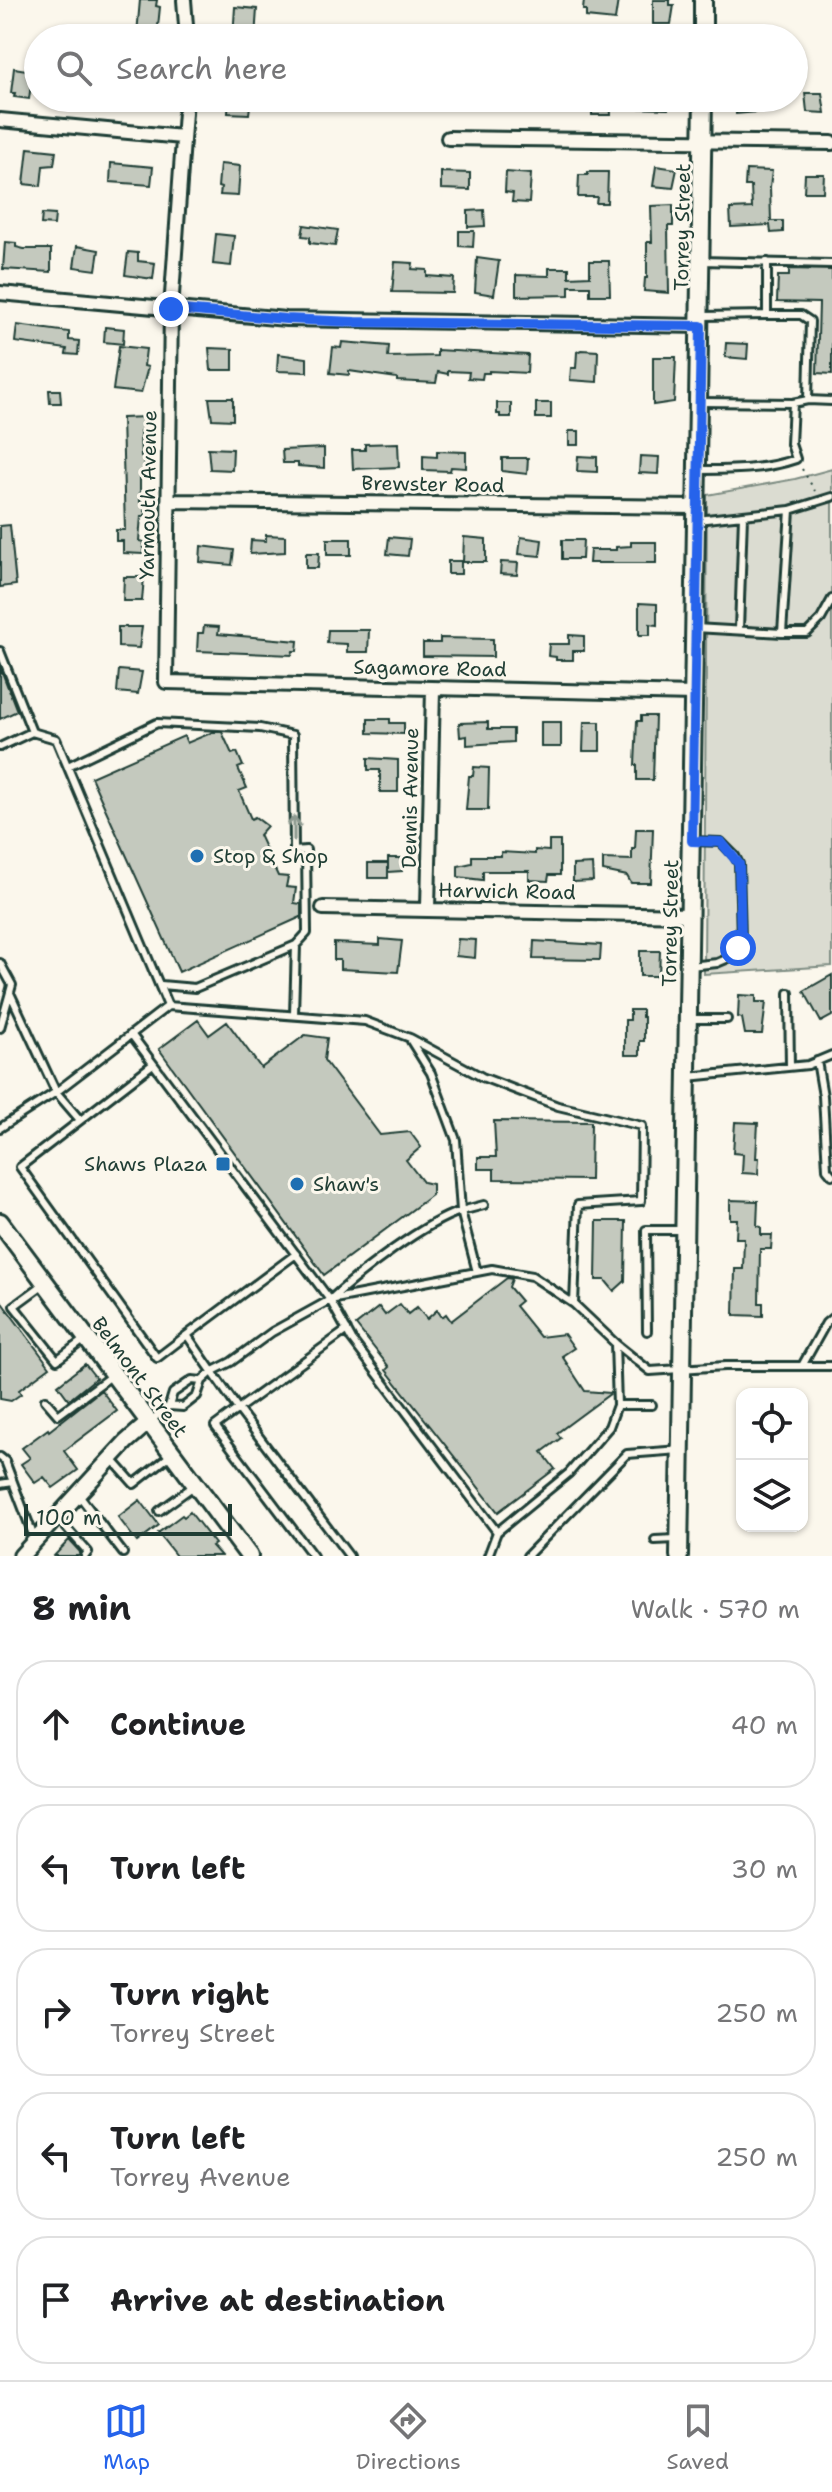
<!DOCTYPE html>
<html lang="en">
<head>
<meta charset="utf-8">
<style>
	body { margin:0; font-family:"Shantell Sans",sans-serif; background:#f2f2f2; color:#202124 }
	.controls { position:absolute; right:24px; bottom:24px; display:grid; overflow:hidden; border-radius:16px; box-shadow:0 2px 6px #0004 }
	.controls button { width:72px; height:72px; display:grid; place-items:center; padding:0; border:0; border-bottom:2px solid #e0e0e0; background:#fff; color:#202124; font:40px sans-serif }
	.scale { position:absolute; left:24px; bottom:20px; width:208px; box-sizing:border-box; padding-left:8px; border:4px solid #1f3d34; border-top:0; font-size:22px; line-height:28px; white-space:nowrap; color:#1f3d34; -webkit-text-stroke:6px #fbf7ec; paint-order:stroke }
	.stop { position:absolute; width:24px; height:24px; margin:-18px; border:6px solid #2563eb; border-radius:50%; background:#fff }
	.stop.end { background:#2563eb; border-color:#fff; box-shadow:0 2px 8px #0008 }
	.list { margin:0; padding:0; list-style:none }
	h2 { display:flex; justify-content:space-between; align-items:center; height:104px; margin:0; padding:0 32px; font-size:34px }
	h2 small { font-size:26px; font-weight:400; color:#757577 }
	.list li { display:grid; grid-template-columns:52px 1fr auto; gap:24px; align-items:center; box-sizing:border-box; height:128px; margin:0 16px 16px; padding:0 16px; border:2px solid #e0e0e0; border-radius:32px }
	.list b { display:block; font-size:30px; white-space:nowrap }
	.list p { margin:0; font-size:26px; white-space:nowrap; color:#757577 }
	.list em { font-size:26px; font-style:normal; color:#757577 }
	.icon { flex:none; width:44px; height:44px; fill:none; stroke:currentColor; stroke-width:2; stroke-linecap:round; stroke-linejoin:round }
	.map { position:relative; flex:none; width:832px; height:1556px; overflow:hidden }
	.search { position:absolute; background:#fff; box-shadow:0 2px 6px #0004; left:24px; right:24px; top:24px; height:88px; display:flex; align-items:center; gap:20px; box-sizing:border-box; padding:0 28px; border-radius:44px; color:#757577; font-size:30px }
	.sheet { height:824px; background:#fff }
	nav { display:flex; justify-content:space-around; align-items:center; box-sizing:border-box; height:112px; border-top:2px solid #e0e0e0; background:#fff; font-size:22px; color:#757577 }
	nav a { display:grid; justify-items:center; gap:4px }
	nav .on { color:#2563eb }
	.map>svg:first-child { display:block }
</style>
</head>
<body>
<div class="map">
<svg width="832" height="1556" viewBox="0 0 832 1556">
	<rect width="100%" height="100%" fill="#fbf7ec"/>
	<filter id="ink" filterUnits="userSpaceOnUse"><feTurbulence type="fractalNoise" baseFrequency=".0125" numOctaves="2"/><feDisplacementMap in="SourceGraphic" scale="16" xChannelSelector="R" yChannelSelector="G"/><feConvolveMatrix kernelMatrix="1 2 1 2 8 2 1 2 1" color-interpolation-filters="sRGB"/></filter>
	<g filter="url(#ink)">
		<path fill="#dbdcd1" stroke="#7d8c82" stroke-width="2" d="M832,469v497l-128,8 3,-479 88,-16z"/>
		<path fill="#c4c9be" stroke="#1f3d34" stroke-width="2" d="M140,0h17l-1,6 4,1 -3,29 -20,-2z
			M584,0h34l-3,20 -29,-3v-7h-3z
			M653,0h17v5h4l-3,19h-18z
			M235,7l22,2 -2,29h-22z
			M14,68l19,3 -4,28 -15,-2 1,-4h-4z
			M805,93h17l3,20 -18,-1z
			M229,98h22l-2,16 -21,-1z
			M592,98h18l1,17h-19z
			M632,98h36v11l-36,-1z
			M736,98l32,1v12l-32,3z
			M28,148l28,3 -2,14 -11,1 -2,20 -17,-2z
			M111,163l42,4 -2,18 -41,-3z
			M220,164l20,2 -2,30 -18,-1 1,-7 -3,-1z
			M656,166l21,3 -4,19 -20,-2z
			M746,170l26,1 -2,16 1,34h12v11l-12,1 -1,-8 -39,2 -1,-18 22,-1 -1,-22h-6z
			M441,172l29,1v17l-29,-1z
			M506,172l25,2 -2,29 -17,-1 1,-9 -8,-1z
			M588,172h20l-1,31h-11l1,-6h-19l1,-22h9z
			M805,174h19l-1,18h-19z
			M673,205v21h-5l1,67 -25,-2 1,-13h2v-36h5l-1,-36z
			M484,210l1,16 -17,1v-16z
			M42,214l13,1 -1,10 -13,-1z
			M304,225l34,5 -3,16 -25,-3v-6l-8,-1z
			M459,231h15l-1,16 -14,-1z
			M216,234l18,2 -3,30 -18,-2z
			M5,242l11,1v4l8,2h27v23l-48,-3z
			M77,246l22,4 -3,20 -22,-3z
			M128,252l10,1v8l17,2 -2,16 -28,-4z
			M477,258l22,3 -5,34 -19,-3z
			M590,261h19l1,34h-20v-9h-21v9l-53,1v-21l33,1v-8h20v9l21,-1z
			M395,262l18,1 -1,6 15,1v6l27,2 -1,15 -61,-1z
			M789,269l43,1v104l-15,-1 2,-70 -42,-1 1,-26h11z
			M17,325l52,7v8l10,1 -1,14 -12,-1 1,-5 -52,-7z
			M105,327l19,2 -1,15 -19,-2z
			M342,342l47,4 -1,11 49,-1v-6l91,5 -1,18 -38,-2v2h-6l-1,6 -14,-1 1,-6 -21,-1v3l-10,-2 -2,11 -39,-2v-3l-48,-7v4l-19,-2 3,-26 8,1z
			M726,343l22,1 -1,15 -22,-2z
			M119,346l27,3 -2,17 4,1 -7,26 -28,-3z
			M209,348l24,1v21h-22z
			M581,350l17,1 -1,31 -27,-2 1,-12h5l1,-16z
			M278,354l29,4v14l-30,-1z
			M653,357h23l-2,45 -21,3z
			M49,390h11l1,13h-11z
			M209,398h24v22l-21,-1z
			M497,403h14v14h-11v-3h-3z
			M536,403h15v15h-15z
			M146,417v14h-6l1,25 4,1 -1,15h-3l-1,6v24h5v14h-4l-2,25 5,1 -1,12 -20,-1v-12h-7v-11h9l-3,-112z
			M569,431h10v14h-10z
			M398,443l1,24 -46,2 -1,-19h13v-6z
			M208,448l25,1 -1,21 -22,-1z
			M324,448v20l-26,-2v-3h-15l-1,-13z
			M437,451l29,1v16l-15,-1 -1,4 -27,-1v-14l14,1z
			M578,456l19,1v15l-20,-1z
			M640,456l19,1 -1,17 -19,-1z
			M502,458h26l-1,16 -25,-3z
			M10,525l6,60 -16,2v-61z
			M266,535l19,1v16l-35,2 1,-14 15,1z
			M389,537l21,2 -2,17 -21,-2z
			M464,537l22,2v23h-23z
			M521,537l21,3 -2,16 -21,-2z
			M327,539h24v16h-24z
			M562,540h21l-1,19h-20z
			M631,542h25v21h-67l1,-13h26v-3l15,-1z
			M201,546l33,4 -2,15 -32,-3z
			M306,553h13l-1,15h-12z
			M448,561h13v13h-13z
			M501,562l17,1 -1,12 -17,-1z
			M124,577h20l-2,24h-19z
			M639,603l18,1v21l-7,-1v11h-11z
			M204,626l15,1 -1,7 80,7 -1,10h-4l-1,4 -95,-4 1,-18h5z
			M118,627h24l-3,21 -21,-1z
			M328,630h41l-1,22h-21v-8l-20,-1z
			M569,635l15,1v15h-11v9h-17v-3l-8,-1 1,-12h20z
			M440,638l53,1v18l-70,-1v-13h17z
			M0,667l17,44 -17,8z
			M119,670l23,2 -4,22 -21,-2z
			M641,716h14l-2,64h-16v-15h-2l2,-44h4z
			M368,719h22v4h14v11l-36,-1z
			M488,722v7h25v13l-46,3v-9l-7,1 -1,-14z
			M541,722h20v25h-20z
			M584,722h16v29h-17z
			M213,732h9l10,22 5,-2 6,14 -5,2 9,20 -8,3 12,28 4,-2 12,9 -8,9 19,41 10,1 -2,10 10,1 -2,15 7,1v13l-122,55 -88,-195 93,-41 3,7z
			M368,758l30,2v32h-18v-22h-12z
			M474,767l15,1 -1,42h-22l3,-34h4z
			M636,829h17l-2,54h-20l-4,-7 -24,-5v-12l29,1v-11h3z
			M549,841h11v34h-11l-1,6 -19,-1v-9h-46v9l-25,-3v-11l14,-3v-7h29v-4l34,2v-4l14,1z
			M388,858h13l1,13 -14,1z
			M368,863h20v15h-20z
			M592,864l1,17 -20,1v-17z
			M380,939l22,2 -4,31 -58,-3v-9h-6v-17l46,2z
			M458,939l18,1 -1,18 -19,-2z
			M534,941l67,4 -1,15 -67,-1z
			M640,951h20l-1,25h-19z
			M832,975v41l-11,6 -17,-31z
			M739,995l17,1v6h10l-4,32h-17l-3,-16 -4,-1z
			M630,1010h12v7h2v24h-4v14h-15v-35h5z
			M198,1020l11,15 18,-13 34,46 44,-33 22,3 -3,22 56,75 30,-3 11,15 -15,13 17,22 9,2v11l-108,80 -165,-226z
			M494,1121l97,1 -1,58 -96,-1v-10h-16v-12h18z
			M735,1122l23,1 -2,35h3l-1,16 -16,-1 1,-19 -10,-1z
			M730,1200l28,1 -1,25 4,1v8h11l-1,14h-11l-1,54h4v13l-29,-1 1,-46h8l1,-31h-8l1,-19h-7z
			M597,1221h29l-1,60 -11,10 -9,-11h-9z
			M507,1278l5,1 -3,8 12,14 -6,5 25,31 24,-3 10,14 -12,8 23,35 26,2 -54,40 4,5 -19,14 13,17 -57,43 -112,-142 3,-3 -33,-42 23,-18 6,8 15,-11 8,10 9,-7 10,12 10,-9 5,7 4,-3 5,7z
			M0,1300l50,67 -31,23 2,4 -10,7 -11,-2z
			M85,1364l11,14 -27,22 -11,-15z
			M101,1390l16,21 -53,40 14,19 -25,18 -9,-11 -9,6 -14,-19 9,-6 -8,-10 26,-19 1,2z
			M140,1500l19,25 -22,17 -19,-25z
			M190,1512l25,32 -3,2 9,10h-45l-18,-23 24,-18 2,2z
			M69,1540l11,12 -1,4h-25z"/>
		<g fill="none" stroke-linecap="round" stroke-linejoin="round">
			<g stroke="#1f3d34" stroke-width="12">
				<path id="service" d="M702,261l130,3
					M767,262v53h34l9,6 -2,79
					M703,316l64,-1
					M700,402l93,1 15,-3 24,1
					M698,470c33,0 66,0 98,-11l-5,-15 2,-41
					M790,510l42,-13
					M697,520l93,-10 -8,123h25l14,-14 11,-20
					M695,628l87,5
					M739,629l4,-113
					M0,651l32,81 24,7 112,267
					M0,747l32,-15
					M68,766l89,-43 103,5 33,7 1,116 12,-1 1,83 -11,12
					M0,963l12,22 -12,43
					M690,966l27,-3 14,-6 10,-18 -2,-75 -4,-8 -14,-14 -29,-1
					M161,985l34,3 101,-43 -2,69
					M10,993l46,99 24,28
					M789,993l1,73
					M689,1019h38
					M131,1034l199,266 22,40 145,192
					M817,1061l6,35 4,73 5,6
					M153,1064l-133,103 137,191 30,-23 51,74 -23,17 98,130
					M688,1077l120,-12 24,-10
					M0,1128l56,-36 112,-86 197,15 45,17 72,39 76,29 84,20 -1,75 -63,4 -4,99
					M477,1272l-16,-61 23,-6
					M44,1284l-30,22 43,54 28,-21
					M330,1300c29,-27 95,-78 131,-89l-5,-71 -25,-67 -20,-32
					M347,1330l-109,79 111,147
					M647,1331l-1,-101h36
					M187,1335l109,-81
					M802,1366h30
					M45,1400l13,15 53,-39
					M617,1405h35
					M169,1406l14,1 14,-11 5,-15 11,-10 18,-9 41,-30 58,-32 162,-31 40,7 42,28 41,39 35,28 75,-5h77l24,-43 6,-5
					M149,1422l20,-16 4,-13 19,-13 10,1
					M0,1457l5,4 30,79
					M111,1458l23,26 38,-30
					M0,1484l13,-2
					M78,1494l45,59
					M159,1511l36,-26
					M57,1517l31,35 -3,4
					M655,1540l21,-1
					M488,1556l9,-24 72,-59 40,-46 8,-22 -2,-62
					M527,1556l100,-102 53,-4"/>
			</g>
			<g stroke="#1f3d34" stroke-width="18">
				<path id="minor" d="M184,0l3,38
					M186,98l-15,211 -5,373 528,12
					M0,120l182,17
					M448,138l384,5
					M0,293l286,26 415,7
					M168,501l529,6
					M323,908l367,7
					M428,908l5,-219"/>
			</g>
			<g stroke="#1f3d34" stroke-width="20">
				<path id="tertiary" d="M21,1556l105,-114 23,-20"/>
			</g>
			<g stroke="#1f3d34" stroke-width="22">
				<path id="secondary" d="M703,0v38
					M0,1222l249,334
					M679,1556l24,-1458"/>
			</g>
			<path stroke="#1f3d34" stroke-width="2" stroke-dasharray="2 6" stroke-linecap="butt" d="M802,469l13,22"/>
			<use href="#service" stroke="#fbf7ec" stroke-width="6"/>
			<use href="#minor" stroke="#fbf7ec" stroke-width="12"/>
			<use href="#tertiary" stroke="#fbf7ec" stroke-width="14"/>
			<use href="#secondary" stroke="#fbf7ec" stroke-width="16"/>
		</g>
		<defs><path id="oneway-shaft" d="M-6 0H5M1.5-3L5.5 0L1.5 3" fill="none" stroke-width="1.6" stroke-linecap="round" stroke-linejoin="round" transform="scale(2)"/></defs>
		<use stroke="#8d9a90" href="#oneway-shaft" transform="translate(294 828) rotate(-90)"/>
	</g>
	<g fill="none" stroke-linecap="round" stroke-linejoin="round" filter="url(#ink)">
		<path stroke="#2563eb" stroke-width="10" d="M171,309l115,10 69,3 346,4 -9,515 29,1 18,22 2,75 -3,9"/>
	</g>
	<g fill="#1f6fb2" stroke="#fbf7ec" stroke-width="3">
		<circle cx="197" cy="856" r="8"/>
		<rect x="215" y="1156" width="16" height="16" rx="4"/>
		<circle cx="297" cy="1184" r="8"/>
	</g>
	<g text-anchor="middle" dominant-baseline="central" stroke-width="6" stroke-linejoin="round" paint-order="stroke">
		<g font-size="20" fill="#1f3d34" stroke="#fbf7ec">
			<text transform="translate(682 227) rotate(-89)">Torrey Street</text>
			<text transform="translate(433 484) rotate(1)">Brewster Road</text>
			<text transform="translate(148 495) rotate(-89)">Yarmouth Avenue</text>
			<text transform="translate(430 668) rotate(1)">Sagamore Road</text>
			<text transform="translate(410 798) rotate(-89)">Dennis Avenue</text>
			<text transform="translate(507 891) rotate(1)">Harwich Road</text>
			<text transform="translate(670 923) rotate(-89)">Torrey Street</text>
			<text transform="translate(140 1377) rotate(53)">Belmont Street</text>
		</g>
		<g font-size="20" fill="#1f3d34" stroke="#fbf7ec" text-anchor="start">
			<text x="213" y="856">Stop &amp; Shop</text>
			<text x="207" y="1164" text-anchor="end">Shaws Plaza</text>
			<text x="313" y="1184">Shaw's</text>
		</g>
	</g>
</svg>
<div class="controls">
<button><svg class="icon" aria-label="locate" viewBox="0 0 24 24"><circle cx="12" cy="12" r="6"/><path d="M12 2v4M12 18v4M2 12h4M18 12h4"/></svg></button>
<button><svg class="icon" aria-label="layers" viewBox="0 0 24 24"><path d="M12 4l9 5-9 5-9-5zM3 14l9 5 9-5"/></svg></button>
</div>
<div class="scale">100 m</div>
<div class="stop" style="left:738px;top:948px"></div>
<div class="stop end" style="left:171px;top:309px"></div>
<div class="search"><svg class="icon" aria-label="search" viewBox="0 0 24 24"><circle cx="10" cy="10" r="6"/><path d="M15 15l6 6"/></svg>Search here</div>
</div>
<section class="sheet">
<h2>8 min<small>Walk · 570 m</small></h2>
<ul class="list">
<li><svg class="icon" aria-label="ahead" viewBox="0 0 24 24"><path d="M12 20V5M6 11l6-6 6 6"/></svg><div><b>Continue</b></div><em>40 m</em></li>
<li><svg class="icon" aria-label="left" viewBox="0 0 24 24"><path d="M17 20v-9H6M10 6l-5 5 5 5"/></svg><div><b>Turn left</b></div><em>30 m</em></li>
<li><svg class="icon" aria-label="right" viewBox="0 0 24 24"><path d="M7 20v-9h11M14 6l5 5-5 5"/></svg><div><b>Turn right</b><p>Torrey Street</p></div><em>250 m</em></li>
<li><svg class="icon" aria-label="left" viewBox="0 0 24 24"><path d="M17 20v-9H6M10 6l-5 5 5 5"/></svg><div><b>Turn left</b><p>Torrey Avenue</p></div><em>250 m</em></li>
<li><svg class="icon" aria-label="arrive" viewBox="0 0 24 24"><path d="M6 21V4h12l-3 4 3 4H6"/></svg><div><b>Arrive at destination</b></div></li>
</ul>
</section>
<nav>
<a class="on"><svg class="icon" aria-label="map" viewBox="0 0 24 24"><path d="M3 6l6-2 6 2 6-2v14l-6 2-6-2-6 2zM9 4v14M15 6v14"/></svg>Map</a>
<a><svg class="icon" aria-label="directions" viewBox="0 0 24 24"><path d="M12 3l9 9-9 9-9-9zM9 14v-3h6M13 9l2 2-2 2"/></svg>Directions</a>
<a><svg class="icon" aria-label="saved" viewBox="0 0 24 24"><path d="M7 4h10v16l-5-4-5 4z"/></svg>Saved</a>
</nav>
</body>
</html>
